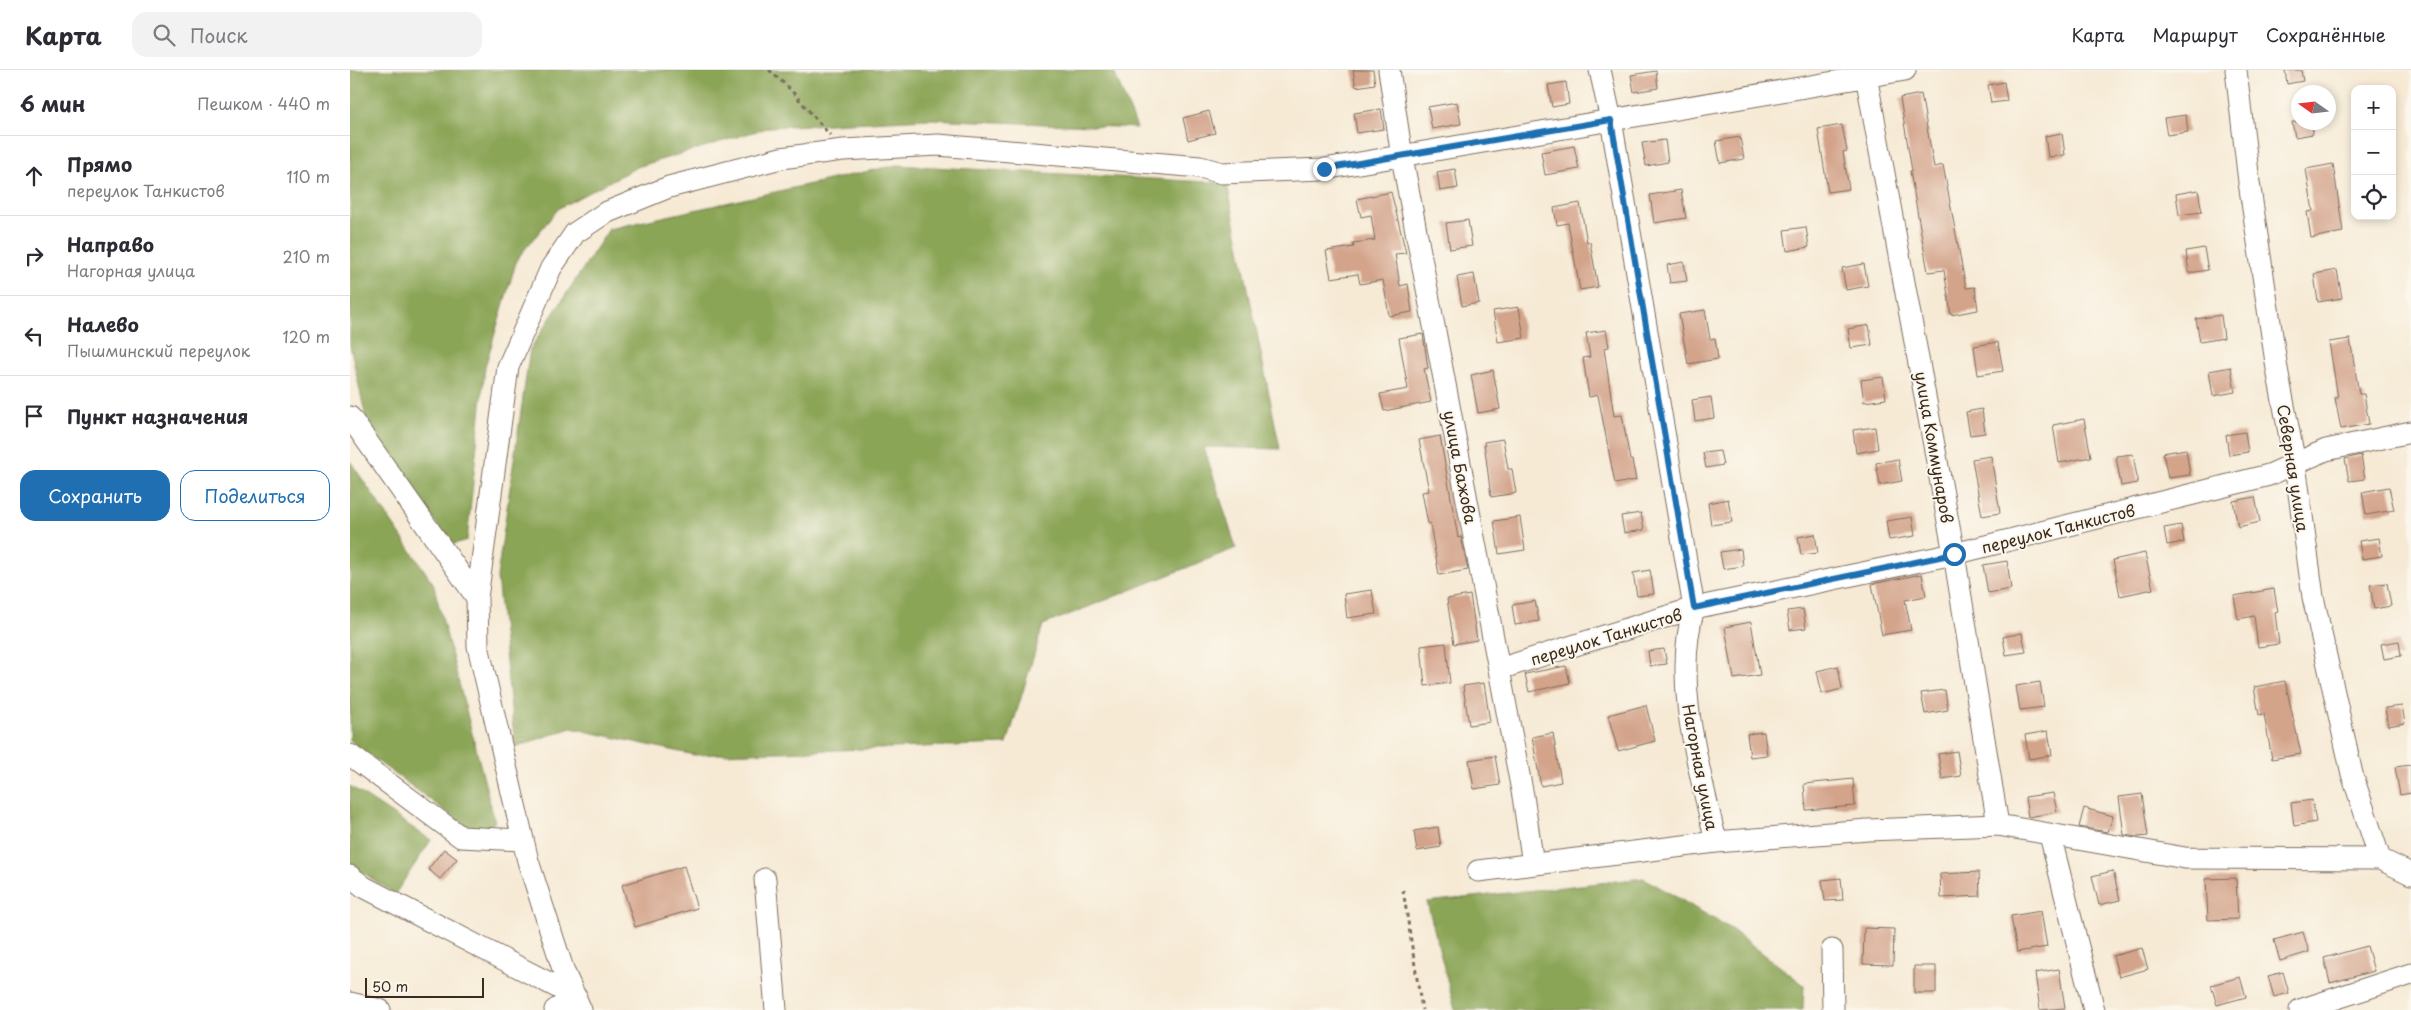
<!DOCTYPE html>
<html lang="ru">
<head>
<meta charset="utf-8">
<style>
	body { margin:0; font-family:"Playpen Sans",sans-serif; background:#f2f2f3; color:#2b2b33 }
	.controls { position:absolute; right:15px; top:15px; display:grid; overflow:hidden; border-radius:10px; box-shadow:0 2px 8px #0003 }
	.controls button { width:45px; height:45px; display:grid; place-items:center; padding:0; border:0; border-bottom:1px solid #e1e1e2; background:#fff; color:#2b2b33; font:25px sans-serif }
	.compass { position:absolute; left:1941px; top:15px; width:45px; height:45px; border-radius:50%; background:#fff; box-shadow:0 2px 8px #0003; rotate:284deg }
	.scale { position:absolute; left:15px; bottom:12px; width:119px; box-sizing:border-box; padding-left:5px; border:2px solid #3b2a1e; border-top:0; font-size:14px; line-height:18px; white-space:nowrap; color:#3b2a1e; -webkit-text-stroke:4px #fbf7ec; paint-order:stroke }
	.stop { position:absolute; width:15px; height:15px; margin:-11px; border:4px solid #1f6fb2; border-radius:50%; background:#fff }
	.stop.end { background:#1f6fb2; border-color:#fff; box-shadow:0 1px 5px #0008 }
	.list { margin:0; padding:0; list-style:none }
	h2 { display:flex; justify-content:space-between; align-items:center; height:65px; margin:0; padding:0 20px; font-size:21px }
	h2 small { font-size:16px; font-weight:400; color:#7c7c81 }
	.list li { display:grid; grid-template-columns:32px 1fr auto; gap:15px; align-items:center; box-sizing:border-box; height:80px; padding:0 20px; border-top:1px solid #e1e1e2 }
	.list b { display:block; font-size:19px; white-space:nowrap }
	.list p { margin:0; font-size:16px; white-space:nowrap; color:#7c7c81 }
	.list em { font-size:16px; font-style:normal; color:#7c7c81 }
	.actions { display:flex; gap:10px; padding:15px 20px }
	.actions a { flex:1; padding:11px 0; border:1px solid #1f6fb2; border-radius:15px; text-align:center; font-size:18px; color:#1f6fb2 }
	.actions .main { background:#1f6fb2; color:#fff }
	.icon { flex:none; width:28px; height:28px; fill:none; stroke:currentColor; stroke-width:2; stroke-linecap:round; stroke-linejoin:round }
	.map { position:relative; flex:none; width:2061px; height:940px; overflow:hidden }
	header { display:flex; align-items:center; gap:30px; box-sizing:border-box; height:70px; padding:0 25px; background:#fff; border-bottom:1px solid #e1e1e2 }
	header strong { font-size:24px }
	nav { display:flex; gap:28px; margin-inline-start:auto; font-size:18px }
	.search { width:350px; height:45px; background:#f2f2f3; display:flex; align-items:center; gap:12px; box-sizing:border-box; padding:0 18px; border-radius:15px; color:#7c7c81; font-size:19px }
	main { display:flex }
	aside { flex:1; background:#fff }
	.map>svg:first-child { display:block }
</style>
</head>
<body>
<header>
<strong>Карта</strong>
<div class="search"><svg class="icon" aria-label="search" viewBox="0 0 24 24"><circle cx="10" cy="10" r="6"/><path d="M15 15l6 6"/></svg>Поиск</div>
<nav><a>Карта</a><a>Маршрут</a><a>Сохранённые</a></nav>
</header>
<main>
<aside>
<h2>6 мин<small>Пешком · 440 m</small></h2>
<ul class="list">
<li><svg class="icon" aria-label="ahead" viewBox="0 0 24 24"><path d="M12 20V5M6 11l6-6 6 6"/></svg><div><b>Прямо</b><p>переулок Танкистов</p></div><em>110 m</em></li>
<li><svg class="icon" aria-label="right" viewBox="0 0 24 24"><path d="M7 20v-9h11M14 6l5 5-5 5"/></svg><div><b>Направо</b><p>Нагорная улица</p></div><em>210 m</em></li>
<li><svg class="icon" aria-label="left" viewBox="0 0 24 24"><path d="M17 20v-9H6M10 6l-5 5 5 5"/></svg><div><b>Налево</b><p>Пышминский переулок</p></div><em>120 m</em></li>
<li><svg class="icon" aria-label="arrive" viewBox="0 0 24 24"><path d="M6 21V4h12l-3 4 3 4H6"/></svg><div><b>Пункт назначения</b></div></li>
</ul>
<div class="actions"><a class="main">Сохранить</a><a>Поделиться</a></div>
</aside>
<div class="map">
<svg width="2061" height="940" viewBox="0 0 2061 940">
	<rect width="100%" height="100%" fill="#fbf7ec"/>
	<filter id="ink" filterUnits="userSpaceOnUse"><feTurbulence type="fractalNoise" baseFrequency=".02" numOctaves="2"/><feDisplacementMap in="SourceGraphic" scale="10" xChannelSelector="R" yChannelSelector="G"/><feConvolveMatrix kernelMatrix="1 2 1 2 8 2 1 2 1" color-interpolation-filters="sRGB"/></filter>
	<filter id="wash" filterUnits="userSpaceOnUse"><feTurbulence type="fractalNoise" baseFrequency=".0096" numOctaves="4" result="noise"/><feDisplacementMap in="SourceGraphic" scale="20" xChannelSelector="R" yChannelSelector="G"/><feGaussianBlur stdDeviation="1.12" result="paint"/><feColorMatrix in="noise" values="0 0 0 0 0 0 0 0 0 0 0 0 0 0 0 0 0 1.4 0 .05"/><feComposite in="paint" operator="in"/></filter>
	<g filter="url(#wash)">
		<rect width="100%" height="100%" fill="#f6ead5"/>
		<path fill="#8ba557" stroke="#63683a" d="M0,0h763l24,58 -208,-9 -159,8 -133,40 -78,41 -42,51 -32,108 -18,173 -16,5 -85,-127 -16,-73z
			M546,95l331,18 53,266 -76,-2 32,101 -193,77 -36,119 -313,11 -123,-27 -56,19 -18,-170 33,-228 79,-120z
			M0,391l83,122 62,239 -18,12 -127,-93z
			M0,716l81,54 -36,54 -45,-30z
			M1294,808l87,51 73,56 -1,25h-348l-28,-108z"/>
		<g id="blocks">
			<path fill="#d3a38a" d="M1003,0h20l2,14 -19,3z
				M1935,0h16l2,11 -16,3z
				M1306,1l2,17 -24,4 -3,-17z
				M1216,12l3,22 -17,3 -4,-22z
				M1654,12l3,19 -16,2 -3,-18z
				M1571,24l13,73 9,-2 23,123 9,-1 3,23 -27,5 -7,-45 -16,2 -18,-101h2l-12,-73z
				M1107,32l4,22 -29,5 -4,-22z
				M1031,39l3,20 -27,4 -3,-20z
				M859,41l6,22 -27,7 -5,-22z
				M1836,45l2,17 -21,3 -3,-17z
				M1942,52h20l1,12 -18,3z
				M1492,55l5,26 -4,1 6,37 -21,3 -10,-63z
				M1712,63l3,22 -17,2 -3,-21z
				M1390,67l4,22 -24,4 -4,-22z
				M1315,70l3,22 -22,4 -4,-23z
				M1224,76l5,23 -34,6 -4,-23z
				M1983,94l10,68 -32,6 -4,-26 6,-1 -7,-42z
				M1105,99l3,19 -18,3 -3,-19z
				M1331,120l5,28 -32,5 -4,-28z
				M1848,120l4,22 -23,3 -3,-21z
				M1041,122l15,61 -11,1 5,32 8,-2 4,28 -23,4 -6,-36 -23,4 -2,-10 -27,4 -5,-27 28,-4 -1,-4 22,-3 -4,-25 -10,2 -4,-18z
				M1230,133l7,39h3l8,45 -18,3 -12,-67 -11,2 -3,-17z
				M1118,150l4,26 -22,3 -4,-26z
				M1456,157l3,20 -22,4 -3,-21z
				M1854,178l4,22 -19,3 -3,-22z
				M1334,192l3,19 -17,2 -3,-18z
				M1514,194l4,22 -22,4 -4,-22z
				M1987,200l5,28 -24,4 -4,-28z
				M1124,204l5,29 -17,3 -5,-29z
				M1169,237l5,31 -26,4 -5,-31z
				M1355,240l5,29 5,-1 3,21 -30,5 -9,-50z
				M1871,245l3,23 -24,4 -4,-23z
				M1519,255l3,20 -21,3 -3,-19z
				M1256,260l3,17 -5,1 10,68 8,-1 8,45h2l4,20 -21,4 -17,-89 -9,2 -6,-39 7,-1 -4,-24z
				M1073,264l5,34 -4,1 7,33 -47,9 -4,-17 28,-5 -9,-51z
				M2000,269l9,55h5l5,30 -28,5 -6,-31h3l-9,-56z
				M1648,272l5,29 -25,4 -4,-29z
				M1881,297l4,25 -22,4 -4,-25z
				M1143,300l7,39 -22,4 -7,-38z
				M1533,307l3,22 -22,3 -3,-22z
				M1361,327l3,21 -19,3 -3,-21z
				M1632,339l3,24 -15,2 -4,-23z
				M1734,349l7,38 -32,6 -6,-38z
				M1525,357l3,22 -22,4 -3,-23z
				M1895,362l3,20 -19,3 -3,-20z
				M1090,366l18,102 3,-1 7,33 -29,5 -9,-52 -2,1 -6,-32 7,-1 -10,-51z
				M1153,369l5,30h4l4,24 -25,4 -7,-55z
				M1836,379l4,26 -22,3 -5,-25z
				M1370,381l3,14 -17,3 -3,-15z
				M1783,384l5,29 -17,3 -5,-30z
				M2011,385l4,24 -16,2 -4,-22z
				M1641,386l9,57 -18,3 -10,-57z
				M1548,389l4,22 -22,4 -4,-22z
				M2039,417l5,23 -28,5 -4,-23z
				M1905,427l5,25 -22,5 -5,-26z
				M1378,429l4,23 -21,3 -3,-22z
				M1291,443l3,17 -20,3 -3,-17z
				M1170,447l5,33 -26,4 -5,-33z
				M1562,447l3,19 -26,4 -3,-19z
				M1831,455l3,17 -17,3 -3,-17z
				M1465,464l3,19 -17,2 -3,-18z
				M2029,468l3,18 -20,3 -3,-18z
				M1391,479l2,17 -20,3 -3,-17z
				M1795,483l8,36 -33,7 -7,-36z
				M1657,491l4,28 -23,4 -5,-28z
				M1300,500l4,24 -17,2 -4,-23z
				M1572,504l4,22 -21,4 6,30 -29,5 -10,-51z
				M2037,513l4,23 -17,3 -4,-24z
				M1924,519l4,23 -3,1 4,31 -21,3 -4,-31 -16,3 -4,-23z
				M1022,520l4,24 -29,4 -3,-24z
				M1120,525l7,45 -23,4 -7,-45z
				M1185,531l4,20 -24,4 -3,-20z
				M1453,539l3,19 -16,2 -3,-19z
				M1401,552l9,53 -26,4 -9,-52z
				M1672,563l4,19 -20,3 -3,-18z
				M2049,571l2,15 -17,3 -3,-15z
				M1096,573l4,40 -25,3 -4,-40z
				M1314,579l3,15 -17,2 -2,-15z
				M1216,596l4,17 -41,9 -4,-18z
				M1488,596l4,23 -20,5 -5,-23z
				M1935,611l16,73 -29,5 -8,-45 -5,1 -5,-28z
				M1690,612l4,25 -24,3 -4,-24z
				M1134,613l6,39 -21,3 -6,-39z
				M1595,620l3,20 -23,4 -4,-21z
				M1296,635l9,36 -37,10 -10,-36z
				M2052,636l3,17 -17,3 -3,-18z
				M1698,661l4,24 -23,4 -4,-24z
				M1414,662l3,23 -17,2 -3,-23z
				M1203,663l8,49 -20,4 -9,-49z
				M1607,681l4,25 -19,3 -4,-25z
				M1145,686l5,29 -26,4 -5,-29z
				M2061,695v28l-11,2 -5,-28z
				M1503,709l2,27 -49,4 -2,-26z
				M1703,723l4,19 -29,5 -3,-20z
				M1792,724l6,42 -10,1 -14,-2 -5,-38z
				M1962,730l4,22 -22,4 -3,-23z
				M1734,738l29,8 -5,16 -29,-5z
				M1088,757l3,20 -24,4 -3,-20z
				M94,779l13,10 -17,20 -12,-10z
				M334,796l13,42 -62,19 -13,-42z
				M1763,801l7,29 -21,5 -7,-29z
				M1629,802l1,24 -39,2 -1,-24z
				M1491,808l2,22 -18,1 -3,-21z
				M1886,808l2,41 -30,1 -2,-41z
				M1691,841l6,36 -30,5 -6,-36z
				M1514,858l30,1 -1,36 -30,-1z
				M1953,862l6,20 -29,9 -6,-21z
				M2017,876l7,25 -44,12 -6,-25z
				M1792,878l6,21 -29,8 -6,-21z
				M1564,896h22v27h-22z
				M1709,899l6,39 -25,2 -5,-37z
				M1933,902l6,21 -15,4 -6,-21z
				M1890,907l6,20 -29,8 -6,-20z"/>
		</g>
	</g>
	<g filter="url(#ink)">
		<use href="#blocks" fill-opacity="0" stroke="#7c6d5e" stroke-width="1"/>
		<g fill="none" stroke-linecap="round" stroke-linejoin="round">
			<g stroke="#7c6d5e" stroke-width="23">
				<path id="minor" d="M1039,0l13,87 121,639 10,68
					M1250,0l11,50 83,488c-22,74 6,162 22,234
					M1515,0l89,484 44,271
					M1886,0l13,112 28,187 18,95 18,133 39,177 28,85
					M0,347l127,181
					M1149,599l195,-61 260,-54 315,-79 57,-25 85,-18
					M0,685l111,82 62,3
					M1700,765l44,175
					M1128,801l238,-29 152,-12 130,-5 187,33 195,1 31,15
					M0,806l14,11 212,110 -21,13
					M415,809l11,131
					M1482,880l1,60
					M0,933l30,7
					M231,940l-17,-38 -36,-111 -50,-215 -1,-48 31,-231 43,-99 24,-35 30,-20 64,-26 112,-29 62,-8 95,-5 262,22 22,6 102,-4 581,-99
					M1950,940l111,-36"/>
			</g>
			<path stroke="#7c6d5e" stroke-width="3" stroke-dasharray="4 4" stroke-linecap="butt" d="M419,0l21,19 40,46
				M1053,820l19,120"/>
			<use href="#minor" stroke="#fff" stroke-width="21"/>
		</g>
	</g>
	<g fill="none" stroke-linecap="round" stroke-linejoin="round" filter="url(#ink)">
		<path stroke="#1f6fb2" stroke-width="6" d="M974,99l287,-49 83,488 260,-54"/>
	</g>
	<g text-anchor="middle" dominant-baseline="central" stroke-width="4" stroke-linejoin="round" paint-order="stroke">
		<g font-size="16" fill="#3b2a1e" stroke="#fbf7ec">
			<text transform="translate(1585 377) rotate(80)">улица Коммунаров</text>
			<text transform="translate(1111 397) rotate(79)">улица Бажова</text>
			<text transform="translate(1944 398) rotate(81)">Северная улица</text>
			<text transform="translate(1708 458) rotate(-14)">переулок Танкистов</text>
			<text transform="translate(1256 566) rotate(-17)">переулок Танкистов</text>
			<text transform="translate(1351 697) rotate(79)">Нагорная улица</text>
		</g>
	</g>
</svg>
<div class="controls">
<button>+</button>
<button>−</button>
<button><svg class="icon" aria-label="locate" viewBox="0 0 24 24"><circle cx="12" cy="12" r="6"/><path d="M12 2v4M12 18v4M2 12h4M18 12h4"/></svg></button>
</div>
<svg class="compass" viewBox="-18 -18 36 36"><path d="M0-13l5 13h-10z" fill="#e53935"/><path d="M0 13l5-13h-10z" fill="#7c7c81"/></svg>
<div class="scale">50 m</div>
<div class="stop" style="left:1604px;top:484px"></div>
<div class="stop end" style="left:974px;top:99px"></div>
</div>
</main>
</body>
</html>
